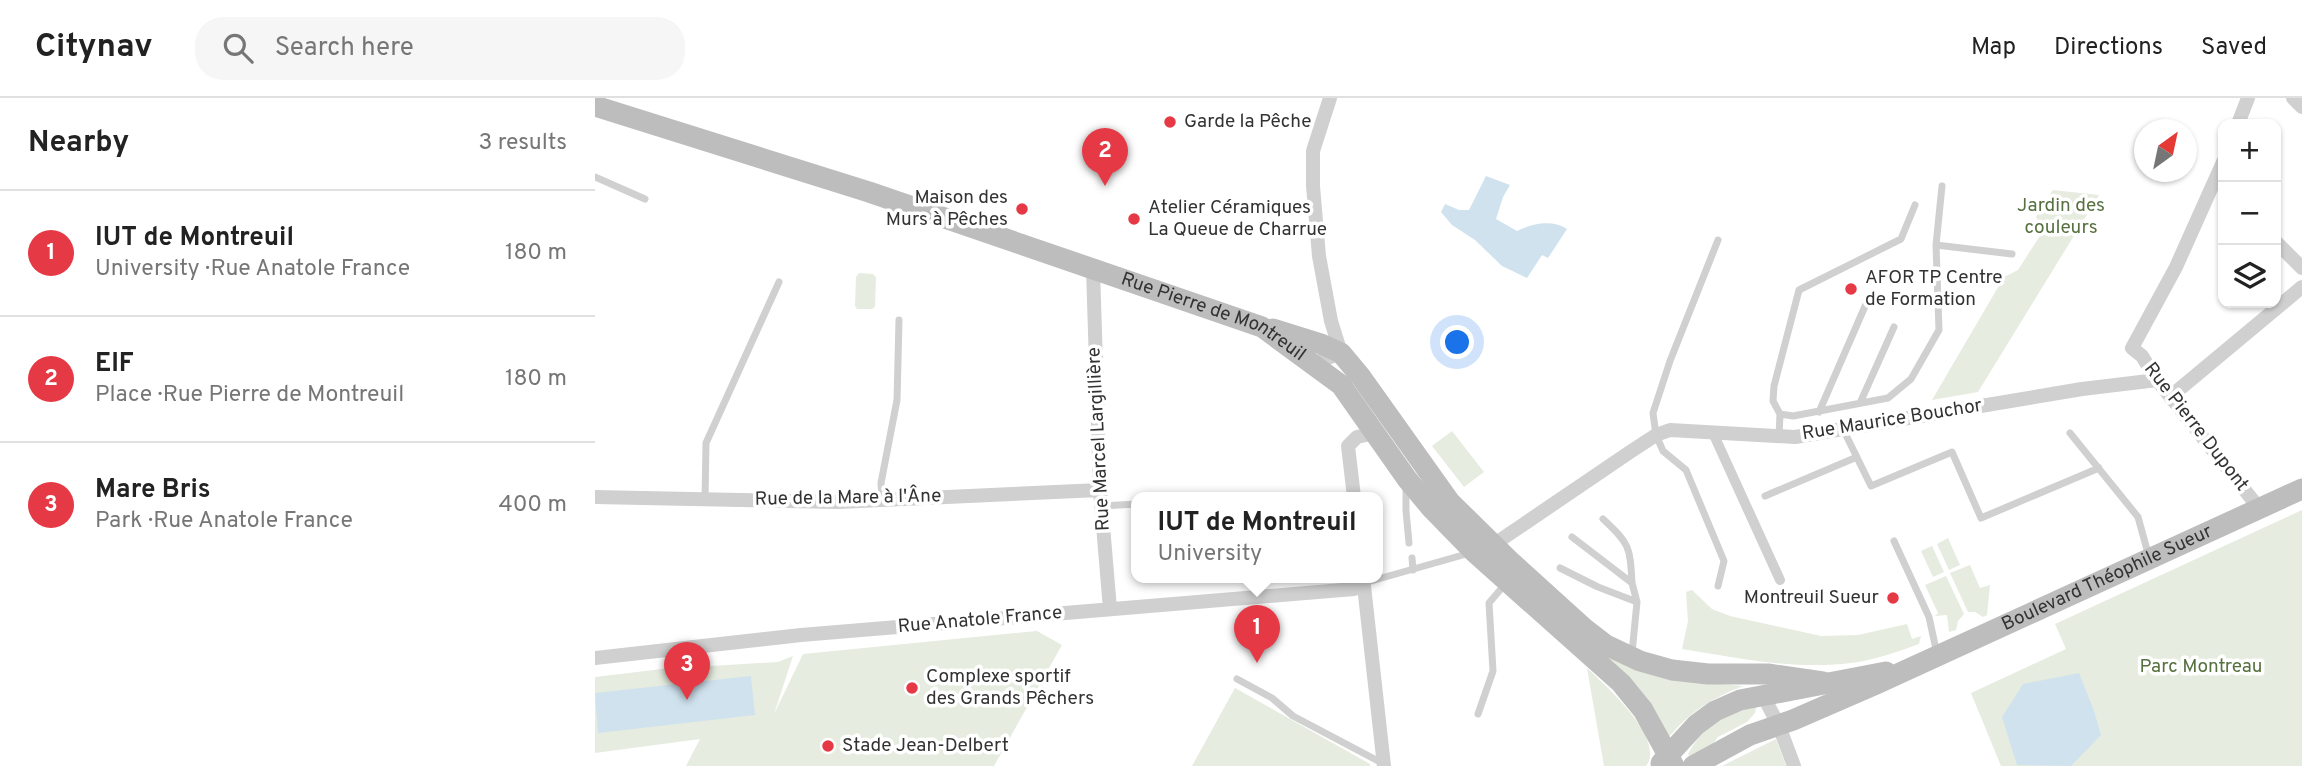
<!DOCTYPE html>
<html lang="en">
<head>
<meta charset="utf-8">
<style>
	body { margin:0; font-family:Overpass,sans-serif; background:#f6f6f6; color:#222 }
	.controls { position:absolute; right:21px; top:21px; display:grid; overflow:hidden; border-radius:14px; box-shadow:0 2px 5px #0004 }
	.controls button { width:63px; height:63px; display:grid; place-items:center; padding:0; border:0; border-bottom:2px solid #e0e0e0; background:#fff; color:#222; font:35px sans-serif }
	.compass { position:absolute; left:1539px; top:21px; width:63px; height:63px; border-radius:50%; background:#fff; box-shadow:0 2px 5px #0004; rotate:33deg }
	.you { position:absolute; left:863px; top:245px; width:24px; height:24px; margin:-18px; border:5px solid #fff; border-radius:50%; background:#1a73e8; box-shadow:0 0 0 10px #1a73e833 }
	.badge { display:grid; place-items:center; width:46px; height:46px; border-radius:50%; background:#e63946; color:#fff; font-size:23px; font-weight:700 }
	.pin { position:absolute; translate:-50% -58px; filter:drop-shadow(0 2px 4px #0008) }
	.pin::after { content:''; position:absolute; top:37px; width:24px; height:21px; background:inherit; clip-path:polygon(0 0,100% 0,50% 100%) }
	.popup { position:absolute; left:536px; top:394px; width:252px; height:91px; box-sizing:border-box; display:grid; place-content:center; border-radius:14px; background:#fff; filter:drop-shadow(0 2px 5px #0005); font-size:23px; white-space:nowrap; color:#767676 }
	.popup b { font-size:26px; color:#222 }
	.popup::after { content:''; position:absolute; left:50%; top:100%; margin-left:-14px; border:14px solid transparent; border-top-color:#fff }
	.list { margin:0; padding:0; list-style:none }
	h2 { display:flex; justify-content:space-between; align-items:center; height:91px; margin:0; padding:0 28px; font-size:30px }
	h2 small { font-size:23px; font-weight:400; color:#767676 }
	.list li { display:grid; grid-template-columns:46px 1fr auto; gap:21px; align-items:center; box-sizing:border-box; height:126px; padding:0 28px; border-top:2px solid #e0e0e0 }
	.list b { display:block; font-size:26px; white-space:nowrap }
	.list p { margin:0; font-size:23px; white-space:nowrap; color:#767676 }
	.list em { font-size:23px; font-style:normal; color:#767676 }
	.icon { flex:none; width:38px; height:38px; fill:none; stroke:currentColor; stroke-width:2; stroke-linecap:round; stroke-linejoin:round }
	.map { position:relative; flex:none; width:1707px; height:668px; overflow:hidden }
	header { display:flex; align-items:center; gap:42px; box-sizing:border-box; height:98px; padding:0 35px; background:#fff; border-bottom:2px solid #e0e0e0 }
	header strong { font-size:33px }
	nav { display:flex; gap:38px; margin-inline-start:auto; font-size:24px }
	.search { width:490px; height:63px; background:#f6f6f6; display:flex; align-items:center; gap:18px; box-sizing:border-box; padding:0 24px; border-radius:28px; color:#767676; font-size:26px }
	main { display:flex }
	aside { flex:1; background:#fff }
	.map>svg:first-child { display:block }
</style>
</head>
<body>
<header>
<strong>Citynav</strong>
<div class="search"><svg class="icon" aria-label="search" viewBox="0 0 24 24"><circle cx="10" cy="10" r="6"/><path d="M15 15l6 6"/></svg>Search here</div>
<nav><a>Map</a><a>Directions</a><a>Saved</a></nav>
</header>
<main>
<aside>
<h2>Nearby<small>3 results</small></h2>
<ul class="list">
<li><span class="badge">1</span><div><b>IUT de Montreuil</b><p>University · Rue Anatole France</p></div><em>180 m</em></li>
<li><span class="badge">2</span><div><b>EIF</b><p>Place · Rue Pierre de Montreuil</p></div><em>180 m</em></li>
<li><span class="badge">3</span><div><b>Mare Bris</b><p>Park · Rue Anatole France</p></div><em>400 m</em></li>
</ul>
</aside>
<div class="map">
<svg width="1707" height="668" viewBox="0 0 1707 668">
	<rect width="100%" height="100%" fill="#fff"/>
	<path fill="#e6ecdf" d="M1458,92l46,5 -121,197 -46,8 72,-123 14,-7 25,-39 -7,-14z
		M264,175l14,1 3,3 -1,30 -3,2h-15l-2,-3 1,-29z
		M857,333l32,41 -20,15 -32,-41z
		M1707,412v256h-301l-30,-73 95,-44 -11,-25z
		M1353,440l12,27 -11,5 -12,-26z
		M1337,448l12,26 -11,5 -12,-26z
		M1375,467l10,23 10,-3 -3,30 -4,2 -8,-5h-7l-18,-39z
		M1351,478l18,38 -6,7 -2,9 -7,2 -2,-17 -12,1 3,-3 -13,-28z
		M1097,492l20,19 18,7 91,20 37,-1 49,-11 5,15 9,-3 -2,8c-22,8 -45,16 -68,19 -56,7 -113,-5 -169,-14l6,-28 -2,-29z
		M442,533l25,14 -68,121h-308l14,-27 -105,14v-76l67,-8 116,-7 15,-6 -19,58 29,-60z
		M999,549l106,35 43,4c-32,13 -52,25 -75,52z
		M992,570c18,17 80,72 59,98h-42z
		M640,590l135,76v2h-178z
		M1162,606l-2,9 -8,9 -29,15 -10,13 -17,8 -3,-4c19,-34 35,-36 69,-50z
		M1181,641l10,27h-64z"/>
	<path fill="#cfe2ee" d="M891,78l24,9 -7,12 -7,22 21,12c15,-7 34,-12 50,-2l-19,29 -6,-3 -15,23 -25,-12 -27,-26 -23,-15 -11,-13 4,-8 14,6h10z
		M1484,575l15,38 7,24 -30,31 -54,-1 -15,-48 21,-33z
		M156,578l4,39 -157,18 -3,-40z"/>
	<g fill="none" stroke-linecap="round" stroke-linejoin="round">
		<path stroke="#d0d0d0" stroke-width="7" d="M0,79l50,22
			M1123,142l-48,121 -17,52 3,22 7,16 23,19 38,91 -6,25
			M1341,147l76,9
			M1265,305l34,-76
			M1224,314l47,-108
			M1185,316l13,2 95,-18 23,-19 28,-49 -3,-85 6,-59
			M1248,331l28,57 81,-34 29,66 118,-50
			M1475,335l68,84 11,40
			M1184,338l1,-22 -7,-13 1,-15 25,-96 102,-51 14,-34
			M811,388v25l3,32
			M1170,398l92,-39
			M110,401l1,-56 73,-161
			M287,401l-1,-16 16,-83 2,-80
			M507,408l34,-2
			M1008,421c27,25 27,28 29,64
			M977,439l60,46 5,19 -5,51
			M1299,443l35,76 8,37
			M817,460l1,12
			M965,470l38,19 39,15
			M769,485l106,-30
			M642,581l35,19 21,18 91,48
			M883,616l15,-43 -4,-68 17,-20"/>
		<path stroke="#d0d0d0" stroke-width="10" d="M1118,335l67,147"/>
		<path stroke="#d0d0d0" stroke-width="14" d="M1698,0l9,9
			M1643,26l10,-26
			M1628,64l-47,105 -44,81 10,8 15,24 102,128
			M1681,144l26,26
			M498,171l7,221 10,119
			M717,266l29,-11 -10,-32 -12,-65 -6,-70v-35l17,-53
			M1575,299l132,-110
			M0,399l243,5 262,-12
			M759,399l-6,-51 9,-9 18,-4
			M898,447l137,-93 26,-17 14,-5 125,7 287,-48 75,-9
			M768,479l21,189
			M0,560l206,-23 553,-46 10,-6
			M1173,607l11,21 15,40"/>
		<g stroke="#bdbdbd" stroke-width="21">
			<path id="s1" d="M0,8l274,86 393,135 79,58 66,94 25,30 42,43 147,131 22,27 31,56"/>
			<path d="M678,231l48,15 20,9 20,24 89,125 59,58 75,68 22,17 34,16 32,9 36,4h60l55,8"/>
			<path d="M1066,665l35,-38 19,-14 25,-11 146,-28"/>
			<path id="s2" d="M1098,668l57,-31 43,-15 83,-36 426,-195"/>
		</g>
	</g>
	<g fill="#e63946" stroke="#fff" stroke-width="2.5">
		<circle cx="575" cy="24" r="7"/>
		<circle cx="427" cy="111" r="7"/>
		<circle cx="539" cy="121" r="7"/>
		<circle cx="1256" cy="191" r="7"/>
		<circle cx="1298" cy="500" r="7"/>
		<circle cx="317" cy="590" r="7"/>
		<circle cx="233" cy="648" r="7"/>
	</g>
	<g text-anchor="middle" dominant-baseline="central" stroke-width="7" stroke-linejoin="round" paint-order="stroke">
		<g font-size="19" fill="#333" stroke="#fff" text-anchor="start">
			<text x="589" y="24">Garde la Pêche</text>
			<text x="413" y="100" text-anchor="end">Maison des<tspan x="413" dy="22">Murs à Pêches</tspan></text>
			<text x="553" y="110">Atelier Céramiques<tspan x="553" dy="22">La Queue de Charrue</tspan></text>
			<text x="1270" y="180">AFOR TP Centre<tspan x="1270" dy="22">de Formation</tspan></text>
			<text x="1284" y="500" text-anchor="end">Montreuil Sueur</text>
			<text x="331" y="579">Complexe sportif<tspan x="331" dy="22">des Grands Pêchers</tspan></text>
			<text x="247" y="648">Stade Jean-Delbert</text>
		</g>
		<g font-size="19" fill="#56703f" stroke="#fff">
			<text x="1466" y="108">Jardin des<tspan x="1466" dy="22">couleurs</tspan></text>
			<text x="1606" y="569">Parc Montreau</text>
		</g>
		<g font-size="19" fill="#333" stroke="#fff">
			<text stroke="none"><textPath href="#s1" startOffset="654">Rue Pierre de Montreuil</textPath></text>
			<text transform="translate(1297 322) rotate(-9)">Rue Maurice Bouchor</text>
			<text transform="translate(1601 329) rotate(52)">Rue Pierre Dupont</text>
			<text transform="translate(504 341) rotate(-93)">Rue Marcel Largillière</text>
			<text transform="translate(253 400) rotate(-1)">Rue de la Mare à l'Âne</text>
			<text stroke="none"><textPath href="#s2" startOffset="455">Boulevard Théophile Sueur</textPath></text>
			<text transform="translate(385 522) rotate(-5)">Rue Anatole France</text>
		</g>
	</g>
</svg>
<div class="controls">
<button>+</button>
<button>−</button>
<button><svg class="icon" aria-label="layers" viewBox="0 0 24 24"><path d="M12 4l9 5-9 5-9-5zM3 14l9 5 9-5"/></svg></button>
</div>
<svg class="compass" viewBox="-18 -18 36 36"><path d="M0-13l5 13h-10z" fill="#e53935"/><path d="M0 13l5-13h-10z" fill="#767676"/></svg>
<div class="you"></div>
<div class="pin badge" style="left:662px;top:565px">1</div>
<div class="popup"><b>IUT de Montreuil</b>University</div>
<div class="pin badge" style="left:510px;top:88px">2</div>
<div class="pin badge" style="left:92px;top:602px">3</div>
</div>
</main>
</body>
</html>
